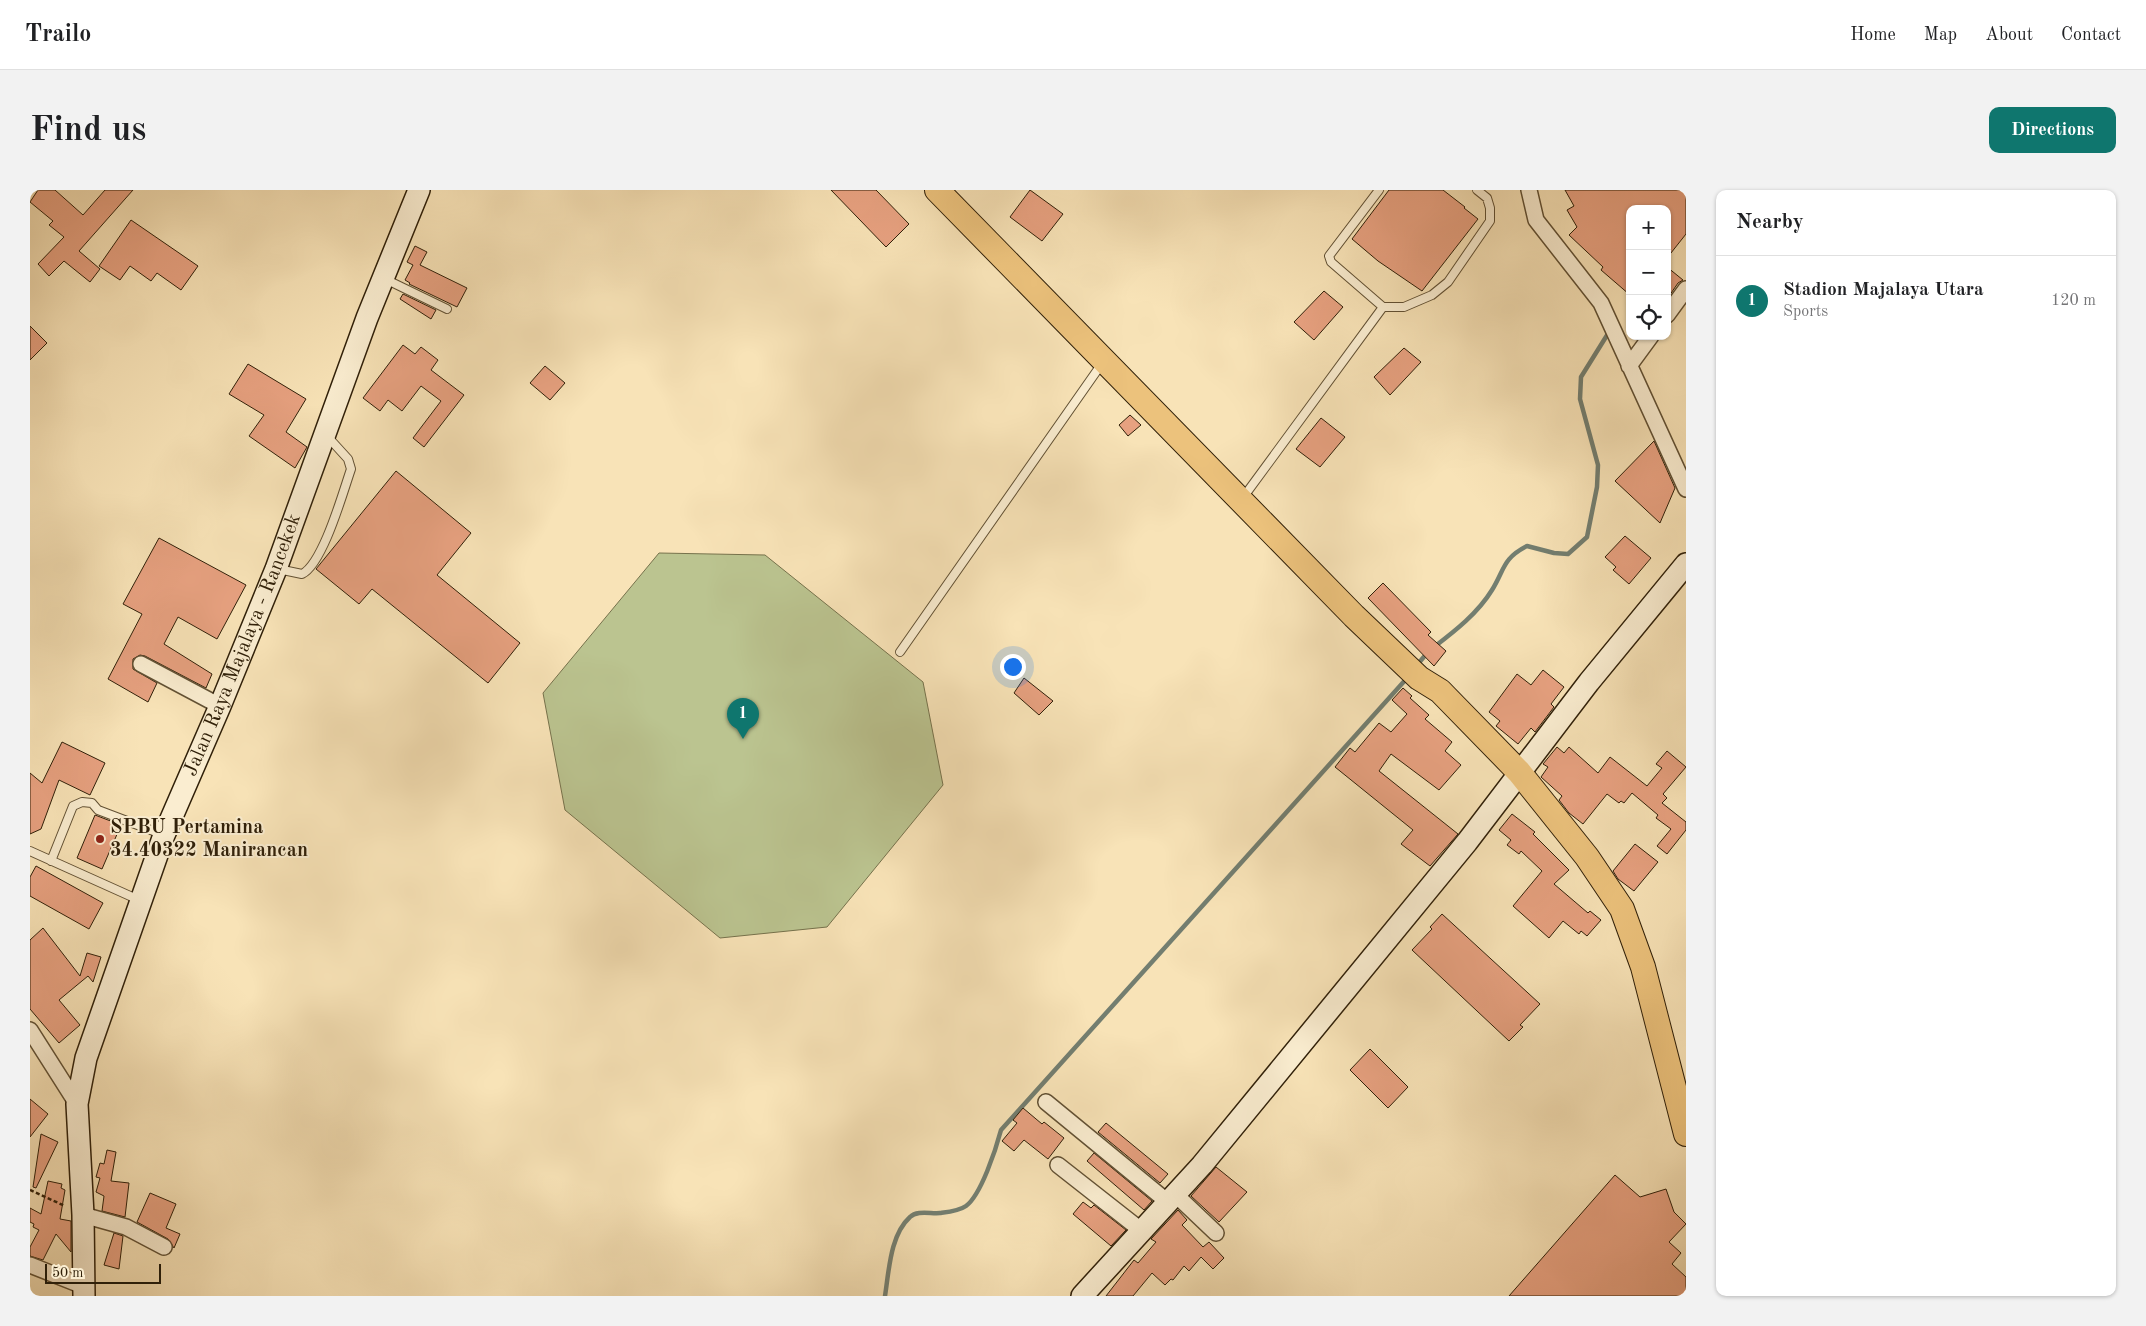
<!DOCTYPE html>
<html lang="en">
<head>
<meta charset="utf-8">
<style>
	body { margin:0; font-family:"Old Standard TT",serif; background:#f2f2f2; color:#202124 }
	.controls { position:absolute; right:15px; top:15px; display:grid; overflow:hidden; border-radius:10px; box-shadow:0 1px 4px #0004 }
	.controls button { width:45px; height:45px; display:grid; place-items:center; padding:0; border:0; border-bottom:1px solid #e0e0e0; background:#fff; color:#202124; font:25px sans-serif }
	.scale { position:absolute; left:15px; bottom:12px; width:116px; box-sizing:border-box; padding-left:5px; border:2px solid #302009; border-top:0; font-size:14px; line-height:18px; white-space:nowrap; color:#302009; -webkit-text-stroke:4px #faedd0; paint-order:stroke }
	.you { position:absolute; left:982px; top:476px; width:18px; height:18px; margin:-12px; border:4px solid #fff; border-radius:50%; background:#1a73e8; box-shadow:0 0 0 8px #1a73e833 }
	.badge { display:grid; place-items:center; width:32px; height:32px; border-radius:50%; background:#0f766e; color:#fff; font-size:16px; font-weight:700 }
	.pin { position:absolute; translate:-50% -41px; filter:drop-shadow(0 1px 2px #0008) }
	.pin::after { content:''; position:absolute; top:26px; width:18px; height:15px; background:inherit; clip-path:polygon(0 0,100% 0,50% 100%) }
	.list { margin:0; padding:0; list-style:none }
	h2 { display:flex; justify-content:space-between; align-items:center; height:65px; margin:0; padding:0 20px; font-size:21px }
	h2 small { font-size:16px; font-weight:400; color:#757577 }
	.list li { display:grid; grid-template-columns:32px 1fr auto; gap:15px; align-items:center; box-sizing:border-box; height:90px; padding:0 20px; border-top:1px solid #e0e0e0 }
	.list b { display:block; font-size:19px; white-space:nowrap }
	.list p { margin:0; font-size:16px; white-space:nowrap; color:#757577 }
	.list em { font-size:16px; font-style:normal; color:#757577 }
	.icon { flex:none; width:28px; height:28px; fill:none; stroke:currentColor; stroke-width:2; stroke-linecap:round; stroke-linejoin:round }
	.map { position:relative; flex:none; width:1656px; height:1106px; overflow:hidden; border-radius:10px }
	header { display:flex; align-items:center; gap:30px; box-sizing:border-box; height:70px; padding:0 25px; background:#fff; border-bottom:1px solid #e0e0e0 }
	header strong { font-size:24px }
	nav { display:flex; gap:28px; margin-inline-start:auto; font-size:18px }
	.intro { display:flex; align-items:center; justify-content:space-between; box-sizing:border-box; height:120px; padding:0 30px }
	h1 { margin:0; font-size:35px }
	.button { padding:12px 22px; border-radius:10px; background:#0f766e; color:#fff; font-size:18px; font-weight:700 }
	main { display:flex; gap:30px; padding:0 30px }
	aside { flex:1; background:#fff; border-radius:10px; box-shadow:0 1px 4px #0004 }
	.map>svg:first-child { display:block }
</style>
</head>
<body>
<header>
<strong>Trailo</strong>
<nav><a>Home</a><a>Map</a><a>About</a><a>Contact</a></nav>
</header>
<div class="intro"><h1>Find us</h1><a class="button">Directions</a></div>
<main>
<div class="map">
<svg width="1656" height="1106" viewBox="0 0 1656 1106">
	<rect width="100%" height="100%" fill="#f8e3b7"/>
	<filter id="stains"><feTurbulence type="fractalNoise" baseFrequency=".004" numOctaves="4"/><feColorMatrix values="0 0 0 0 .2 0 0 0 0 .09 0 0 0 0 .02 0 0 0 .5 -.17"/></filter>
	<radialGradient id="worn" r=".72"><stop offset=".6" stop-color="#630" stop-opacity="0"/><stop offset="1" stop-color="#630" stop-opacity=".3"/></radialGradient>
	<path fill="#bbc490" stroke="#76724c" d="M629,363l106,2 158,127 20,103 -116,142 -107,11 -155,-128 -22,-117z"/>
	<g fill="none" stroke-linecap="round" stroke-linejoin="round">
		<path stroke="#737e70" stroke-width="4.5" d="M1404,457c21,-16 44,-34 58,-57 13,-21 10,-31 35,-44l27,7 14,1 19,-17 10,-50 1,-22 -18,-66 1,-22 28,-45
			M1387,475l11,-13
			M855,1106c4,-25 5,-61 25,-79 7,-7 21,-3 30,-4 8,-1 19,-2 26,-7 15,-11 30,-57 35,-76l407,-453"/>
	</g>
	<path fill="#e7a180" stroke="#302009" d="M8,0h17l28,25 22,-25h28l-54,61 21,18 -10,13 -26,-21 -15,15 -11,-12 26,-27 -15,-12 4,-4 -23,-19z
		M801,0h45l33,34 -23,23z
		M1000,0l33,24 -21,27 -32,-24z
		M1359,0h54l22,17 -1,1 14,11 -56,72 -44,-30 -26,-22z
		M1535,0h121v44l-19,24v-49h-37v86l-29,-25 2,-3 -34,-32 8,-8 -10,-17 7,-4z
		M101,30l67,46 -17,24 -24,-17 -6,8 -21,-15 -10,14 -21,-14z
		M385,56l12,6 -7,13 47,23 -10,19 -48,-23 1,-1 -5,-3 8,-15 -6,-3z
		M1637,77l16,13 -5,3 -11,16z
		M1294,101l19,16 -29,33 -20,-18z
		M373,104l33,16 -5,9 -31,-20z
		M0,136l17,17 -17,17z
		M373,155l12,9 6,-7 17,13 -7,10 33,25 -40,52 -11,-9 28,-37 -20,-15 -19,25 -14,-11 -8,11 -17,-13z
		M1374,158l17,14 -31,33 -16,-18z
		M218,174l58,35 -20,33 21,15 -12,21 -46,-32 15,-21 -35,-21z
		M515,176l20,17 -15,17 -20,-17z
		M1100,225l11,10 -13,11 -9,-11z
		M1291,228l24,19 -25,30 -24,-18z
		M1624,251l21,47 -15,35 -45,-42z
		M366,281l75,62 -34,42 83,68 -32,40 -116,-94 -13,15 -43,-35z
		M1595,346l26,22 -22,26 -16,-14 3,-3 -11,-10z
		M129,348l87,47 -29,54 -39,-22 -14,27 48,30 -6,14 -61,-32 -5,-1 -7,4v10l24,14 -9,19 -40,-23 34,-65 -19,-10z
		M1353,393l48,49 -3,3 18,16 -12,15 -66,-68z
		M1513,480l21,17 -13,17 3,3 -19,25 -4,-4 -13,16 -22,-18 4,-5 -11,-9 28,-38 14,11z
		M994,488l29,23 -14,14 -25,-22z
		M1373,498l9,8 -2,2 19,17 -4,4 27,23 -7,9 16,14 -22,25 -48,-36 -12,17 79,63 -28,32 -29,-22 12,-14 -78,-63 15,-19 5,4 24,-29 12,9 16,-18 -15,-14z
		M32,552l43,21 -15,32 -31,-15 -18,49 -11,5v-61l12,10z
		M1527,557l7,6 5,-6 29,26 12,-16 37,29 15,-18 -6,-4 11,-13 19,16 -23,27 4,4 -5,5 24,19v8l-19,24 -10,-8 14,-17 -15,-11 2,-3 -26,-22 -8,10 -3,-2 -2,2 -12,-9 -24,30 -14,-11 -10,-13 3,-4 -21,-19 7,-10 -5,-3z
		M1482,624l23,18 -2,2 36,36 -15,14 34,29 2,-2 11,9 -14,16 -6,-5 -2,3 -16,-13 -14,17 -36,-32 29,-35 -21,-20 -2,3 -12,-9 4,-5 -12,-10z
		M65,625l26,10 -19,44 -25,-11z
		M1605,654l23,18 -24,29 -16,-12 -5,-8z
		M6,676l67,37 -14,26 -59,-33v-19z
		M1412,724l98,90 -20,21 3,2 -14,14 -97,-91 20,-21 -2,-2z
		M13,738l37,48 7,-23 14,4 -8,25 -5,-6 -29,24 21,25 -21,18 -29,-34v-69z
		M1340,859l38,38 -20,21 -38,-38z
		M0,909l18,15 -18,23z
		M993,918l19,16 2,-2 20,16 -16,21 -24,-19 -10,11 -12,-10 15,-18 -4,-3z
		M1076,933l62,51 -8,9 -62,-51z
		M11,944l17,8 -22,46 -3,-1z
		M77,960l9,2 -5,29 18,2 -4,34 -23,-6 2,-15 -8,-4 4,-14 -4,-1 4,-14 4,1z
		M1064,963l58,48 -8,9 -57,-49z
		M1186,977l31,25 -28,30 -28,-26z
		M1585,985l25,22 26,-8 8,23 12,12 -17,18 12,11 -9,11 14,13v19h-177z
		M18,991l14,3 -1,4 4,2 -5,29 11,2v31l-15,-18 -13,26 -13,-4v-9l9,-17 -6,-3 1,-3 -4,-2v-14l11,6z
		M120,1003l26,11 -10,24 14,6 -6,14 -6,-9 -31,-17z
		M1053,1012l8,6 3,-3 32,25 -15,16 -38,-32z
		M1148,1020l9,10 -5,5 21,22 6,-5 15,16 -11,11 -12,-12 -12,14 -5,-5 -11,14 -2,-1 -6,6 -13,-12 -19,23h-27l28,-36 4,3 18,-21 -5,-3z
		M84,1043l9,3 -4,33 -15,-4z"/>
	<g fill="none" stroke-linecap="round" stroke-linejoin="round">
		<g stroke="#625134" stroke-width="10">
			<path id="lane" d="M1349,0l-50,66 2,6 52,45h21l28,-12 16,-13 42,-61v-13l-3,-10 -10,-8
				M355,89l62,30
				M1212,309l141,-192
				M248,379l24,5c21,-10 41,-82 49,-105l-3,-10 -21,-23
				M870,462l203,-290
				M0,661l109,49
				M21,671l22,-55 9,-4 10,1 6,7 66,25"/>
		</g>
		<g stroke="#625134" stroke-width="18">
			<path id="street" d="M1499,0l7,30 65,83 85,186
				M1637,125l19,-26
				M1599,176l22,-30
				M111,474l79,42
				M0,840l47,74
				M1016,912l123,101
				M1028,975l84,66
				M1146,1005l40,38
				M53,1025l43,12 38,20
				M0,1075l53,21"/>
		</g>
		<g stroke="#302009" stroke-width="24">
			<g id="secondary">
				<path id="s1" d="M54,1106l-1,-81 -6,-111 9,-46 78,-223 56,-129 56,-137 91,-251 52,-128"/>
				<path d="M1052,1106l120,-131 265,-323 122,-160 97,-118"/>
			</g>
		</g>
		<g stroke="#302009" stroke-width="26">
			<path id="primary" d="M907,0l417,426 65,62 21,13 79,81 68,85 35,52 21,58 43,167"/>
		</g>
		<path stroke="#302009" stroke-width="2.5" stroke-dasharray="4 2.5" stroke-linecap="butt" d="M0,1000l35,16"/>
		<use href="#lane" stroke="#faedd0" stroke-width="8"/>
		<use href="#street" stroke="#faedd0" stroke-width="15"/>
		<use href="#secondary" stroke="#faedd0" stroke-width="21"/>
		<use href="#primary" stroke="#ecc27c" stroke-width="24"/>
	</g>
	<circle fill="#8f2418" stroke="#faedd0" stroke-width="2" cx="70" cy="649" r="5"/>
	<g text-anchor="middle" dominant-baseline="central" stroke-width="4" stroke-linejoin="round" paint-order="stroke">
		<g font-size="20" fill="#302009" stroke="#faedd0">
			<text stroke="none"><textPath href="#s1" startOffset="681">Jalan Raya Majalaya - Rancekek</textPath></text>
		</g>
		<g font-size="20" font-weight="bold" fill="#302009" stroke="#faedd0" text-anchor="start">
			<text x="80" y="638">SPBU Pertamina<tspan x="80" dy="23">34.40322 Manirancan</tspan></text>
		</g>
	</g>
	<rect width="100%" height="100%" filter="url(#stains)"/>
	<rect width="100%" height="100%" fill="url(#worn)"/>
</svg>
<div class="controls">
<button>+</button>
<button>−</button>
<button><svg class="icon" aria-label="locate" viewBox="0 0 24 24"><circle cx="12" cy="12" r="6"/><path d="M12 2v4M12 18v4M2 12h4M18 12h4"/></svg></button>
</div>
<div class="scale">50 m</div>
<div class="you"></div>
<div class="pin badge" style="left:713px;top:549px">1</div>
</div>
<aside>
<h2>Nearby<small></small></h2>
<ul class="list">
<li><span class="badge">1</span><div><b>Stadion Majalaya Utara</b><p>Sports</p></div><em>120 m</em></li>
</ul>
</aside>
</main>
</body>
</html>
